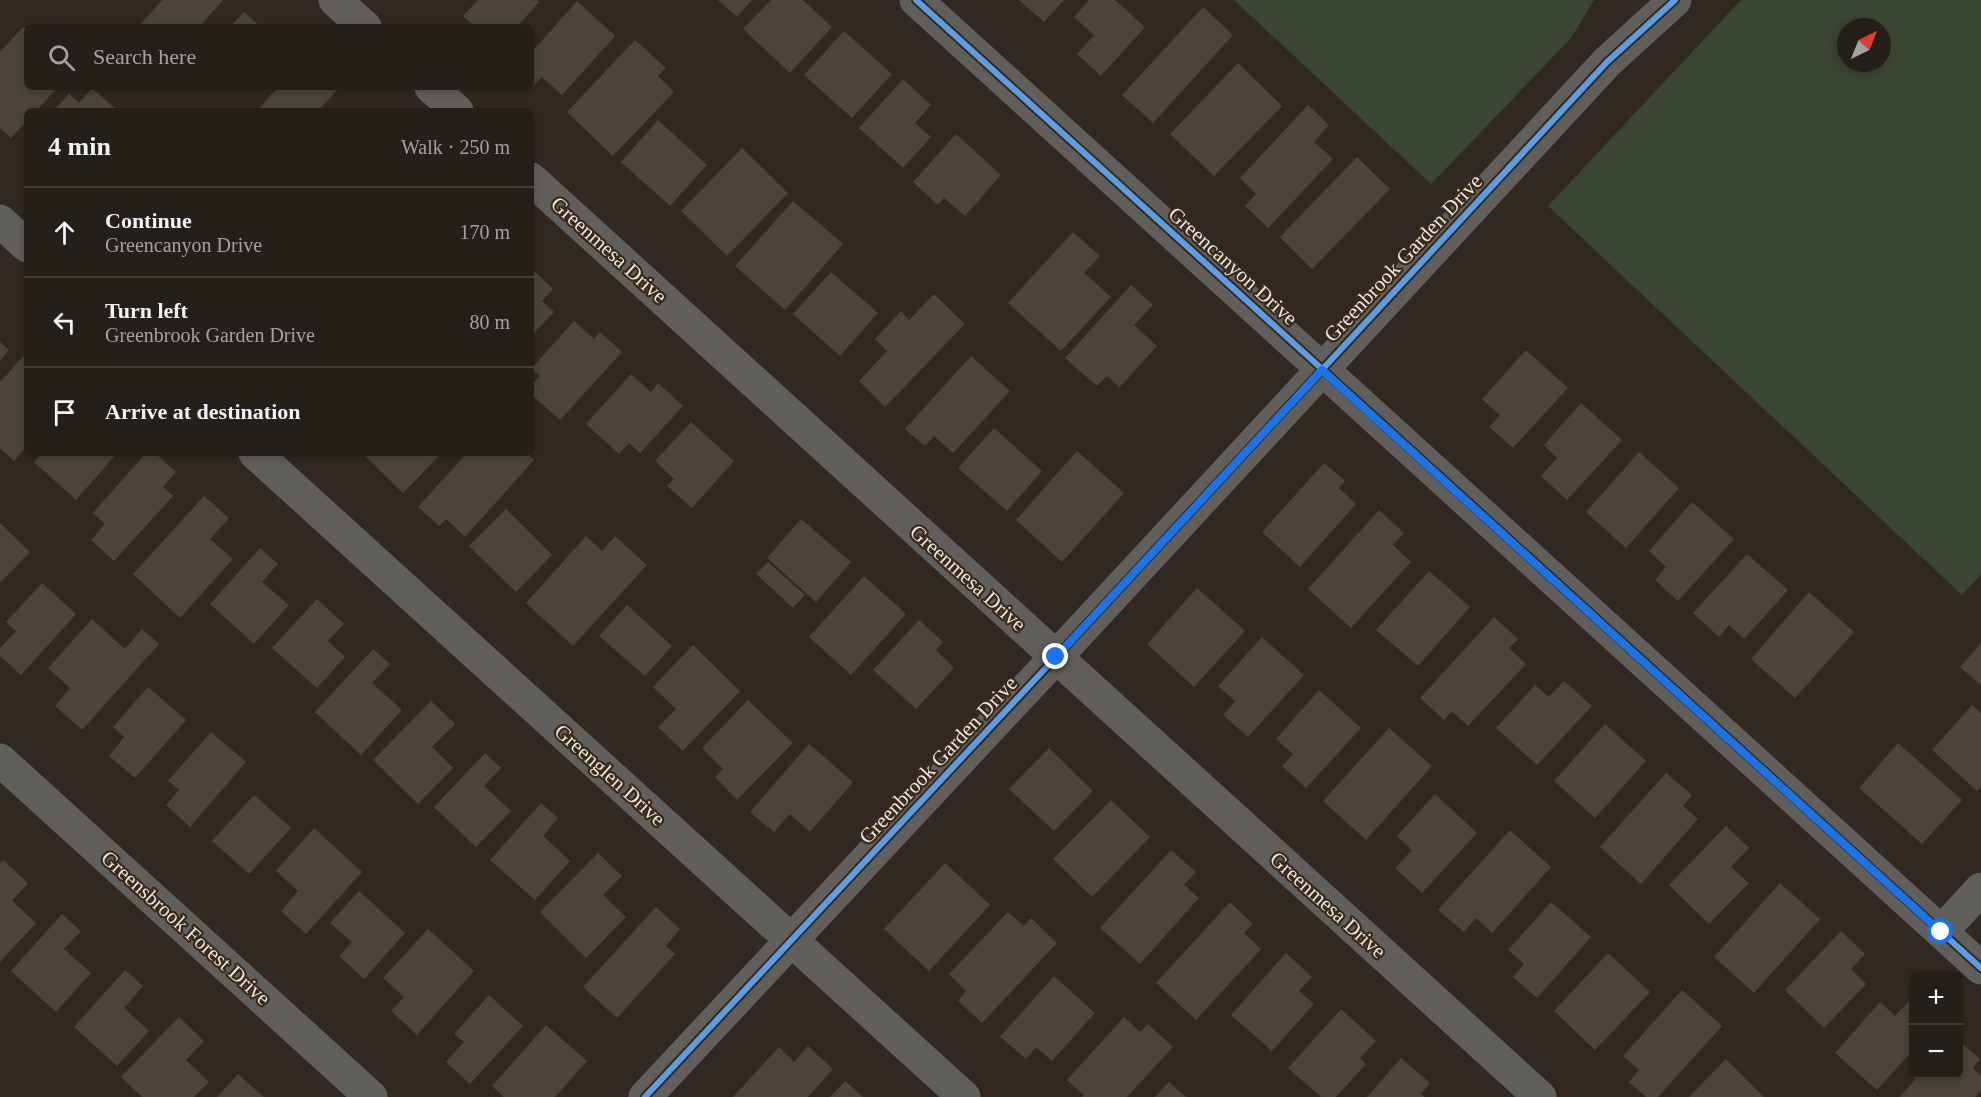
<!DOCTYPE html>
<html lang="en">
<head>
<meta charset="utf-8">
<style>
	body { margin:0; font-family:Georgia,serif; background:#312c26; color:#f1f3f6 }
	.controls { position:absolute; right:18px; bottom:18px; display:grid; overflow:hidden; border-radius:9px; box-shadow:0 3px 9px #0003 }
	.controls button { width:54px; height:54px; display:grid; place-items:center; padding:0; border:0; border-bottom:2px solid #423d38; background:#251f19; color:#f1f3f6; font:30px sans-serif }
	.compass { position:absolute; left:1837px; top:18px; width:54px; height:54px; border-radius:50%; background:#251f19; box-shadow:0 3px 9px #0003; rotate:43deg }
	.stop { position:absolute; width:18px; height:18px; margin:-14px; border:4px solid #1a73e8; border-radius:50%; background:#fff }
	.stop.end { background:#1a73e8; border-color:#fff; box-shadow:0 2px 6px #0008 }
	.list { margin:0; padding:0; list-style:none }
	h2 { display:flex; justify-content:space-between; align-items:center; height:78px; margin:0; padding:0 24px; font-size:26px }
	h2 small { font-size:20px; font-weight:400; color:#a3a2a2 }
	.list li { display:grid; grid-template-columns:39px 1fr auto; gap:18px; align-items:center; box-sizing:border-box; height:90px; padding:0 24px; border-top:2px solid #423d38 }
	.list b { display:block; font-size:22px; white-space:nowrap }
	.list p { margin:0; font-size:20px; white-space:nowrap; color:#a3a2a2 }
	.list em { font-size:20px; font-style:normal; color:#a3a2a2 }
	.icon { flex:none; width:33px; height:33px; fill:none; stroke:currentColor; stroke-width:2; stroke-linecap:round; stroke-linejoin:round }
	.map { position:relative; flex:none; width:1981px; height:1097px; overflow:hidden }
	.search { position:absolute; background:#251f19; box-shadow:0 3px 9px #0003; left:24px; top:24px; width:510px; height:66px; display:flex; align-items:center; gap:15px; box-sizing:border-box; padding:0 21px; border-radius:9px; color:#a3a2a2; font-size:22px }
	.panel { position:absolute; background:#251f19; box-shadow:0 3px 9px #0003; left:24px; top:108px; width:510px; height:348px; border-radius:9px }
	.map>svg:first-child { display:block }
</style>
</head>
<body>
<div class="map">
<svg width="1981" height="1097" viewBox="0 0 1981 1097">
	<rect width="100%" height="100%" fill="#312921"/>
	<path fill="#3a4632" fill-rule="evenodd" d="M1234,0h360l-23,38 -140,146z
		M1741,0h240v574l-19,21 -414,-389zM1846,27h36v36h-36z"/>
	<path fill="#4a443c" d="M162,0h61l-24,27h-61z
		M478,0h59l2,2 -22,25h-42l-12,-11z
		M718,0h34l-15,17z
		M771,0h32l29,27 -42,46 -47,-44z
		M1019,0h45l-20,22z
		M1089,0h26l30,27 -44,49 -24,-22 17,-19 -20,-18z
		M577,1l38,35 -53,59 -20,-18 -8,8 -3,-2v-30z
		M1203,7l30,28 -80,88 -31,-28z
		M244,12l17,15h-31z
		M23,27l4,3v57h31l-22,24h-9v10l-16,17 -11,-10v-76z
		M844,31l48,43 -40,44 -48,-43z
		M635,40l31,28 -8,8 16,16 -61,64 -46,-44z
		M1238,63l44,43 -68,70 -44,-42z
		M903,79l28,26 -16,18 16,14 -28,31 -44,-40z
		M278,87h56l3,3 -19,21h-61z
		M92,88l26,23h-65l16,-17 10,9z
		M1308,105l21,20 -15,17 19,17 -65,69 -23,-22 11,-12 -16,-16z
		M658,120l49,45 -37,41 -49,-44z
		M956,134l45,41 -36,41 -21,-18 -6,7 -25,-23z
		M742,148l46,45 -61,63 -46,-45z
		M1357,157l33,32 -78,80 -32,-32z
		M793,201l50,43 -58,66 -50,-44z
		M1073,232l27,24 -16,17 27,24 -50,54 -53,-48z
		M531,268l22,21 -11,12 12,11 -23,24z
		M831,272l47,41 -38,43 -47,-42z
		M1131,285l22,20 -19,20 23,21 -37,41 -13,-11 -10,10 -32,-28z
		M934,294l31,30 -80,83 -26,-26 28,-30 -12,-12 26,-28 8,9z
		M574,321l20,18 6,-7 22,20 -62,68 -29,-26v-8l9,-10 -9,-7z
		M0,342l9,8 -9,11z
		M1526,350l42,38 -55,60 -24,-21 11,-12 -18,-16z
		M27,352v94l-13,15 -14,-13v-66z
		M971,356l39,35 -57,62 -19,-17 -9,10 -20,-17z
		M631,374l20,18 7,-9 25,23 -43,47 -11,-10 -10,11 -33,-30z
		M1581,403l41,37 -55,60 -26,-24 16,-18 -13,-13z
		M691,422l43,39 -42,47 -25,-22 7,-7 -19,-18z
		M994,428l48,43 -35,40 -49,-43z
		M1077,451l47,42 -62,69 -46,-42z
		M1639,452l40,36 -53,60 -40,-36z
		M42,453h75l-41,47 -42,-38z
		M146,453h9l21,19 -13,15 10,9 -59,65 -23,-21 14,-16 -12,-11z
		M362,453h80l-39,40z
		M467,453h59l8,7 -69,77 -19,-18 -7,7 -21,-19z
		M1324,463l21,18 -6,7 17,16 -56,63 -38,-35z
		M204,496l25,22 -19,21 23,20 -53,59 -47,-44z
		M1692,502l42,37 -56,62 -23,-21 11,-13 -17,-16z
		M506,509l46,46 -36,37 -47,-46z
		M1379,510l25,23 -11,12 18,17 -60,66 -43,-39z
		M801,519l50,43 -35,40 -49,-44z
		M0,523l30,29 -30,31z
		M586,536l16,15 13,-15 32,29 -74,81 -47,-43z
		M260,548l18,16 -16,18 27,23 -35,39 -44,-40z
		M1747,554l41,36 -44,49 -15,-14 -10,12 -26,-24z
		M768,562l37,33 -12,13 -37,-34z
		M1429,571l41,36 -52,59 -42,-36z
		M864,576l42,38 -55,61 -42,-38z
		M42,583l34,31 -55,61 -21,-19v-8l16,-17 -10,-9z
		M1197,588l48,43 -51,56 -47,-43z
		M1809,592l45,40 -59,66 -44,-39z
		M317,599l27,25 -16,17 17,16 -28,31 -45,-40z
		M627,605l45,41 -27,30 -46,-40z
		M1494,617l24,22 -9,9 17,16 -58,62 -16,-15 -8,9 -24,-22z
		M92,619l33,30 17,-20 17,15 -77,86 -27,-24 15,-18 -22,-20z
		M919,620l24,22 -7,8 18,18 -38,41 -43,-39z
		M1262,637l42,38 -56,62 -25,-22 12,-14 -17,-15z
		M1981,643v42l-21,-18z
		M693,645l47,46 -57,60 -25,-24 18,-18 -23,-22z
		M373,649l17,15 -18,19 30,27 -41,45 -46,-43z
		M1564,681l28,25 -55,59 -41,-37 39,-43 14,12z
		M148,687l38,33 -51,58 -26,-22 15,-19 -11,-10z
		M1319,690l42,38 -55,60 -24,-22 11,-12 -17,-15z
		M748,700l45,43 -56,57 -22,-23 8,-8 -21,-21z
		M431,701l24,23 -23,23 21,21 -35,36 -45,-44z
		M1972,705l9,8v74l-4,4 -45,-41z
		M1605,724l41,37 -51,57 -41,-37z
		M1389,728l43,38 -66,74 -43,-39z
		M211,732l35,30 -56,65 -24,-22 13,-15 -11,-9z
		M1898,743l64,57 -40,44 -63,-56z
		M809,744l44,38 -43,50 -20,-18 -16,18 -24,-20z
		M1049,748l44,43 -39,40 -45,-42z
		M485,753l16,15 -17,18 27,25 -35,36 -42,-40z
		M1666,773l26,22 -9,11 15,13 -57,65 -41,-37z
		M1435,794l42,39 -55,60 -27,-25 17,-18 -15,-14z
		M254,795l37,33 -42,46 -37,-33z
		M1111,800l39,37 -58,60 -39,-38z
		M541,803l17,15 -15,18 27,25 -35,39 -45,-40z
		M1726,826l23,22 -18,19 18,16 -40,41 -40,-39z
		M314,828l48,44 -56,62 -25,-23 17,-20 -22,-20z
		M1510,830l41,37 -59,66 -16,-15 -12,14 -26,-22z
		M1171,850l25,22 -12,13 15,13 -59,66 -40,-36z
		M598,853l24,23 -19,19 23,22 -40,41 -46,-46z
		M3,860l25,23 -16,18 24,22 -36,39v-99z
		M945,863l45,42 -61,66 -45,-42z
		M1780,883l40,36 -66,74 -40,-36z
		M359,891l46,42 -41,46 -25,-23 13,-14 -22,-19z
		M1230,902l23,22 -9,9 17,16 -65,71 -40,-37z
		M1551,902l40,35 -54,61 -24,-21 11,-13 -16,-14z
		M656,907l24,22 -14,17 9,8 -58,64 -34,-31z
		M1008,912l16,14 7,-8 26,25 -75,80 -24,-22 8,-10 -17,-17z
		M62,914l19,17 -17,18 27,24 -35,39 -45,-41z
		M428,929l46,42 -57,64 -26,-24 13,-14 -21,-19z
		M1841,931l24,23 -14,15 15,15 -42,44 -39,-38z
		M1286,953l26,24 -13,14 15,13 -42,47 -41,-36z
		M1608,953l42,39 -55,58 -41,-39z
		M125,970l18,16 -19,22 25,23 -32,35 -43,-39z
		M1054,976l41,37 -43,48 -16,-14 -10,12 -26,-22z
		M1682,990l40,36 -64,71h-12l-17,-15 10,-12 -16,-14z
		M489,995l34,31 -53,58 -24,-22 18,-20 -10,-8z
		M1914,996v53l-37,41 -42,-37 45,-51 15,14z
		M1341,1009l35,32 -16,17 6,6 -30,33h-15l-33,-29z
		M179,1017l25,24 -18,19 23,22 -15,15h-52l-21,-20z
		M1124,1017l16,15 8,-8 25,23 -46,50h-45l2,-2 -17,-15z
		M546,1025l41,36 -32,36h-51l-12,-11z
		M1958,1040l22,19 -7,9 8,7v16l-6,6h-75l20,-23h38z
		M808,1046l25,23 -25,28h-75l46,-50 15,15z
		M1401,1058l29,25 -9,11 4,3h-58z
		M1726,1059l38,38h-75z
		M238,1074l26,23h-47z
		M845,1081l18,16h-33z
		M1169,1082l17,15h-31z"/>
	<g fill="none" stroke-linecap="round" stroke-linejoin="round">
		<path stroke="#615f5c" stroke-width="33" d="M335,0l30,27
			M916,0l1065,968
			M431,87l26,24
			M531,179l1009,918
			M0,221l27,25
			M255,453l709,644
			M0,760l371,337
			M1941,932l40,-43
			M645,1097l411,-440 551,-595 68,-62"/>
		<g stroke="#382a1a" stroke-width="10">
			<path id="cycleway" d="M916,0l1065,968
				M645,1097l411,-440 551,-595 68,-62"/>
		</g>
		<use href="#cycleway" stroke="#5a9eea" stroke-width="6"/>
	</g>
	<g fill="none" stroke-linecap="round" stroke-linejoin="round">
		<path stroke="#1a73e8" stroke-width="8" d="M1056,657l266,-287 619,562"/>
	</g>
	<g text-anchor="middle" dominant-baseline="central" stroke-width="4.5" stroke-linejoin="round" paint-order="stroke">
		<g font-size="21" fill="#eee5db" stroke="#382a1a">
			<text transform="translate(609 250) rotate(42)">Greenmesa Drive</text>
			<text transform="translate(1403 258) rotate(-47)">Greenbrook Garden Drive</text>
			<text transform="translate(1233 266) rotate(42)">Greencanyon Drive</text>
			<text transform="translate(968 578) rotate(42)">Greenmesa Drive</text>
			<text transform="translate(938 760) rotate(-47)">Greenbrook Garden Drive</text>
			<text transform="translate(610 775) rotate(42)">Greenglen Drive</text>
			<text transform="translate(1328 905) rotate(42)">Greenmesa Drive</text>
			<text transform="translate(186 928) rotate(42)">Greensbrook Forest Drive</text>
		</g>
	</g>
</svg>
<div class="controls">
<button>+</button>
<button>−</button>
</div>
<svg class="compass" viewBox="-18 -18 36 36"><path d="M0-13l5 13h-10z" fill="#e53935"/><path d="M0 13l5-13h-10z" fill="#a3a2a2"/></svg>
<div class="stop" style="left:1941px;top:932px"></div>
<div class="stop end" style="left:1056px;top:657px"></div>
<div class="search"><svg class="icon" aria-label="search" viewBox="0 0 24 24"><circle cx="10" cy="10" r="6"/><path d="M15 15l6 6"/></svg>Search here</div>
<section class="panel">
<h2>4 min<small>Walk · 250 m</small></h2>
<ul class="list">
<li><svg class="icon" aria-label="ahead" viewBox="0 0 24 24"><path d="M12 20V5M6 11l6-6 6 6"/></svg><div><b>Continue</b><p>Greencanyon Drive</p></div><em>170 m</em></li>
<li><svg class="icon" aria-label="left" viewBox="0 0 24 24"><path d="M17 20v-9H6M10 6l-5 5 5 5"/></svg><div><b>Turn left</b><p>Greenbrook Garden Drive</p></div><em>80 m</em></li>
<li><svg class="icon" aria-label="arrive" viewBox="0 0 24 24"><path d="M6 21V4h12l-3 4 3 4H6"/></svg><div><b>Arrive at destination</b></div></li>
</ul>
</section>
</div>
</body>
</html>
